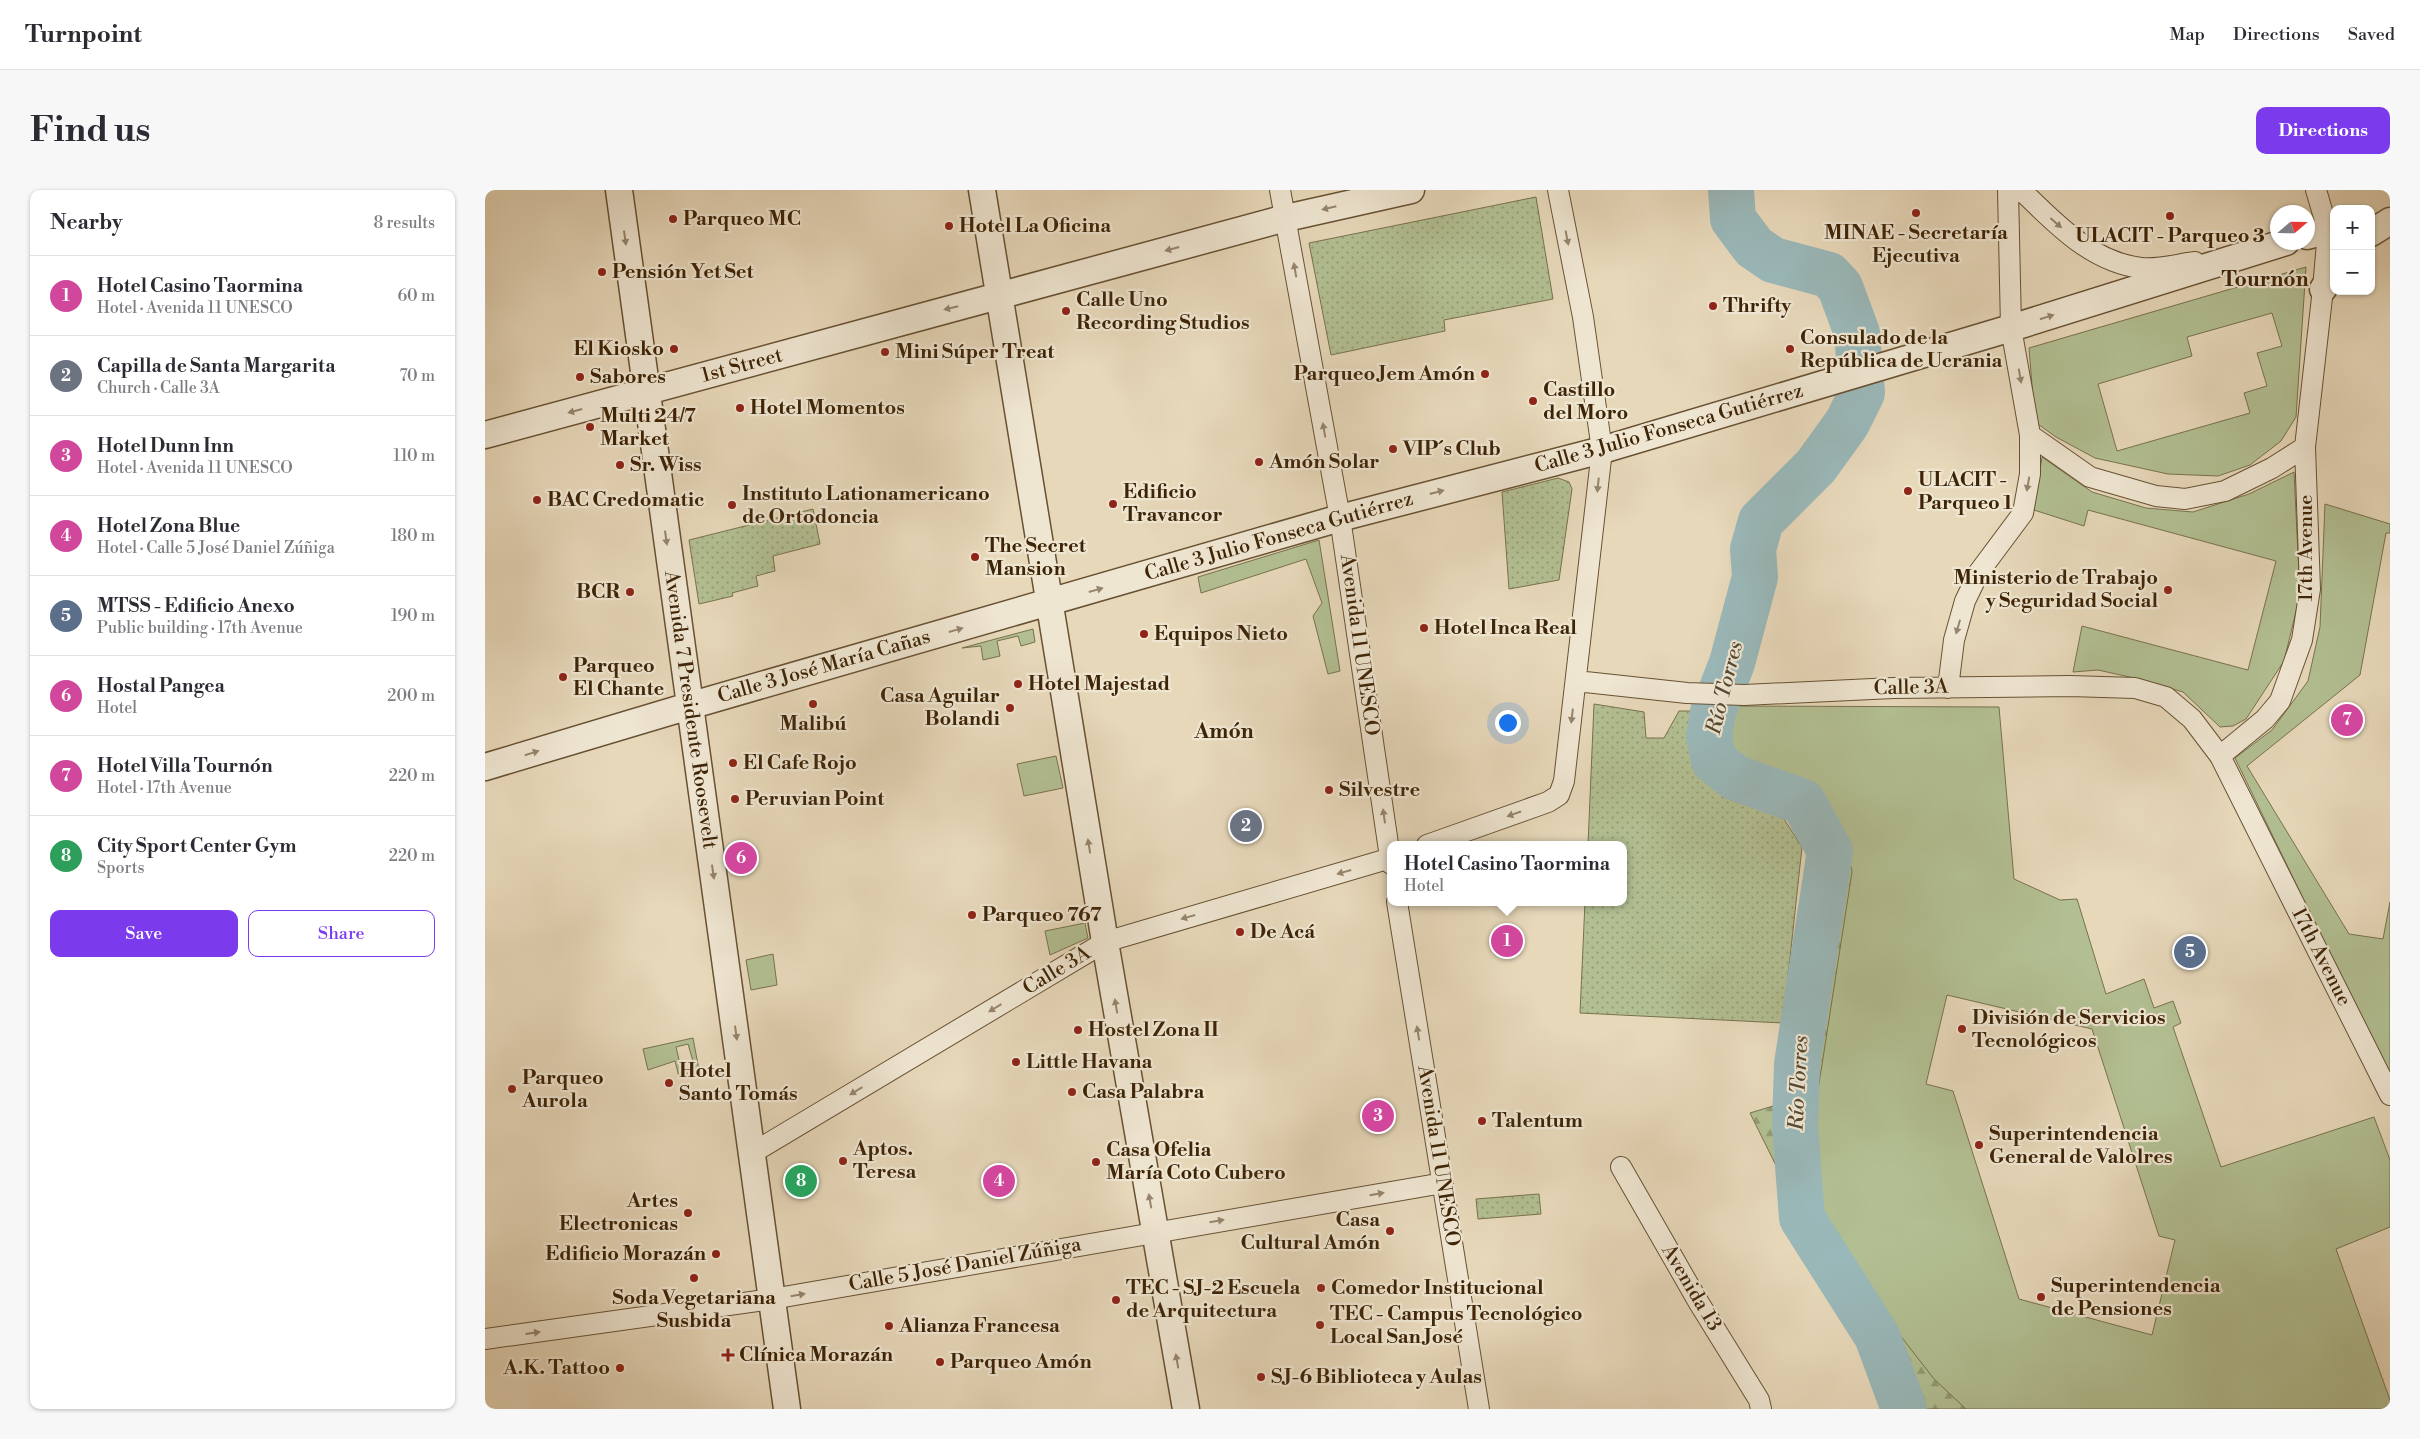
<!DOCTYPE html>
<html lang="en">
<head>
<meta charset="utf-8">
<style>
	body { margin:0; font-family:"Libre Bodoni",serif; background:#f7f7f7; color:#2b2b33 }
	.controls { position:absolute; right:15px; top:15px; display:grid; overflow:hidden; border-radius:10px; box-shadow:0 1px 4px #0004 }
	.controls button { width:45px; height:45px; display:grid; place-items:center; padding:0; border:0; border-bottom:1px solid #e1e1e2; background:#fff; color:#2b2b33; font:25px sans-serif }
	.compass { position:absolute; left:1785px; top:15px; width:45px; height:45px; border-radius:50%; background:#fff; box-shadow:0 1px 4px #0004; rotate:70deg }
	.you { position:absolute; left:1022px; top:532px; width:18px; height:18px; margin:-12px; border:4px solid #fff; border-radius:50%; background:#1a73e8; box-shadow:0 0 0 8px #1a73e833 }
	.badge { display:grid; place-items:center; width:32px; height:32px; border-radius:50%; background:#7c3aed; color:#fff; font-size:16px; font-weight:700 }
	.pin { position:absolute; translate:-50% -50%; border:2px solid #fff; box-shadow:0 1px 5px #0006 }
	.popup { position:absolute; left:902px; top:651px; width:240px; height:65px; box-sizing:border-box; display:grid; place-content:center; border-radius:10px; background:#fff; filter:drop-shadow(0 1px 4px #0005); font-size:16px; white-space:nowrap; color:#7c7c81 }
	.popup b { font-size:19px; color:#2b2b33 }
	.popup::after { content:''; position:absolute; left:50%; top:100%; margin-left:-10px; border:10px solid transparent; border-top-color:#fff }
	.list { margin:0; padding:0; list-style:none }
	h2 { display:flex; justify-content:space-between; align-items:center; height:65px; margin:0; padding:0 20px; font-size:21px }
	h2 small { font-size:16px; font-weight:400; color:#7c7c81 }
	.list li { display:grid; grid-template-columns:32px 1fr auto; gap:15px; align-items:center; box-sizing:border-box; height:80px; padding:0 20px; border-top:1px solid #e1e1e2 }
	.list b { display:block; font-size:19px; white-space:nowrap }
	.list p { margin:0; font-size:16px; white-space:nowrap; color:#7c7c81 }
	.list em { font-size:16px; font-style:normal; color:#7c7c81 }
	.actions { display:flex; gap:10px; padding:15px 20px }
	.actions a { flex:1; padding:11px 0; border:1px solid #7c3aed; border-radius:10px; text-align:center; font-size:18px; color:#7c3aed }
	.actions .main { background:#7c3aed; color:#fff }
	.map { position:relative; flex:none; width:1905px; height:1219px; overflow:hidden; border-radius:10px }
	header { display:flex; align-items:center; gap:30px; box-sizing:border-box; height:70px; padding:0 25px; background:#fff; border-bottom:1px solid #e1e1e2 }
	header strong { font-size:24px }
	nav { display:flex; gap:28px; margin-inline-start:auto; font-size:18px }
	.intro { display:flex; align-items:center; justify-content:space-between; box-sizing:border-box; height:120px; padding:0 30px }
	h1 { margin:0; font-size:35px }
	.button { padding:12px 22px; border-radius:10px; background:#7c3aed; color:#fff; font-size:18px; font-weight:700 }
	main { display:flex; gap:30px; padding:0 30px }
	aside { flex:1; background:#fff; border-radius:10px; box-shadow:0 1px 4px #0004 }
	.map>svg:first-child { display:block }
</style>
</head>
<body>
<header>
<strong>Turnpoint</strong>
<nav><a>Map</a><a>Directions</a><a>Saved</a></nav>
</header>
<div class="intro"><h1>Find us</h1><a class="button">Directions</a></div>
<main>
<aside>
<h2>Nearby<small>8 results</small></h2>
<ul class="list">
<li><span class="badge" style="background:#d1479c">1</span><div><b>Hotel Casino Taormina</b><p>Hotel · Avenida 11 UNESCO</p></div><em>60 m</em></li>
<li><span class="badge" style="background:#6b7280">2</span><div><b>Capilla de Santa Margarita</b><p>Church · Calle 3A</p></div><em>70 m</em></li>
<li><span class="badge" style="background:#d1479c">3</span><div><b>Hotel Dunn Inn</b><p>Hotel · Avenida 11 UNESCO</p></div><em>110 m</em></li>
<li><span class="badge" style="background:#d1479c">4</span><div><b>Hotel Zona Blue</b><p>Hotel · Calle 5 José Daniel Zúñiga</p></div><em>180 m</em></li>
<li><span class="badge" style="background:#5c6f8a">5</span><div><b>MTSS - Edificio Anexo</b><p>Public building · 17th Avenue</p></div><em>190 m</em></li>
<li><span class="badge" style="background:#d1479c">6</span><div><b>Hostal Pangea</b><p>Hotel</p></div><em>200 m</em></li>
<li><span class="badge" style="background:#d1479c">7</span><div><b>Hotel Villa Tournón</b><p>Hotel · 17th Avenue</p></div><em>220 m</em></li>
<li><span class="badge" style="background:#2e9e5b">8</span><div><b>City Sport Center Gym</b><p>Sports</p></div><em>220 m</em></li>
</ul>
<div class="actions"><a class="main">Save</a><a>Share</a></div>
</aside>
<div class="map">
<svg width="1905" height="1219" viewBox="0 0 1905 1219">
	<defs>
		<pattern id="grass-dots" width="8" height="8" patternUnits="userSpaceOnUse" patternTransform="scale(1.25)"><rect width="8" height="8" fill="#b2bf92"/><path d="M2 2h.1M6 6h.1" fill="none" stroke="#929b75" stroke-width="1.8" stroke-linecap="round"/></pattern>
		<pattern id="forest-firs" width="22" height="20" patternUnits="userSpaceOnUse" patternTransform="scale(1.25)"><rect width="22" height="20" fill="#b2bf92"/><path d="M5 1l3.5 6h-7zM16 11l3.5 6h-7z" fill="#929b75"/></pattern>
	</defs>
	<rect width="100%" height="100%" fill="#e7d8ba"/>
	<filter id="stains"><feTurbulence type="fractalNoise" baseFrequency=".004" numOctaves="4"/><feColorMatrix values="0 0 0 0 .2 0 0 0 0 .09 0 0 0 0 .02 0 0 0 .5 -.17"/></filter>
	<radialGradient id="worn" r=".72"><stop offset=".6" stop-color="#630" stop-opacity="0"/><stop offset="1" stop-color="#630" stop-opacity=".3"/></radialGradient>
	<path fill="url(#grass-dots)" stroke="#78724c" d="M1051,7l17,102 -109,21 1,11 -114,24 -22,-112z
		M1073,288l11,4 3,7 -13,91 -50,9 -7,-97z
		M328,319l7,35 -47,12 2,15 -19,5 2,10 -26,7 1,3 -34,8 -10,-64z
		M1109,514l50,8 2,26h18l15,-27h22l-5,43 33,37 44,11 29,45 -19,176 -203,-10 5,-111h38v-57h-35z
		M1054,1004l2,20 -63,5 -2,-20z"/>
	<path fill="url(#forest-firs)" stroke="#78724c" d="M1249,523l139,5 10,324 135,367h-114l-27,-73 -75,-118 -52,-105 46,-14 1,-35 33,-213 -27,-49 -79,-41z"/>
	<path fill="#b2bf92" stroke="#78724c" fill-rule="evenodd" d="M1821,77l-10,150 -15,24 -31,24 -32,11 -50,-2 -73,-16 -39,-21 -21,-15 -6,-74zM1787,123l10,33 -25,7 10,33 -23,7 6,20 -133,38 -19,-67 94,-28 -5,-19z
		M1557,267l50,35 54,16 47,4 56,-18 45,-22 6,123 -16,66 -38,58 -13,7 -13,1 -37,-35 -40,-12 -45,-10 -25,2 9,-46 166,44 28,-109 -188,-51 -4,16 -50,-16z
		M1840,314l65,20v9h-4l-26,142 -113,91 102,168 34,5 7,-37v176l-155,-320 37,-28 36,-49 12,-54z
		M834,350l21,131 -12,3 -15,-58 9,-13 -16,-44 -105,34 -3,-16z
		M548,439l2,13 -14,4 -3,-10 -21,5 3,15 -17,4 -2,-14 -19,2z
		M1242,516l272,1 15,172 46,21 17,-1 29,95 38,-15 10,29 19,-7 8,22 -8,4 48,140 153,-50 16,43v67l-54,22 54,151v9h-424l-32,-30 -52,-67 -66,-100v-109l36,-231 -8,-38 -39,-44 -68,-29 -18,-23zM1462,805l145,34 67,207 16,4 -23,95 -133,-36 -66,-208 -27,-7z
		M571,566l7,32 -39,8 -7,-32z
		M600,733l3,15 -38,17 -5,-24z
		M288,764l4,31 -26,5 -5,-30z
		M208,848l6,32 -20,7 -4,-16 -27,9 -5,-21zM203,854l7,24 -13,4 -6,-25z"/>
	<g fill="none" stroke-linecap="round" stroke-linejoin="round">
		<path stroke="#9ab8b9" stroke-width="46" d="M1246,0l2,29 21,28 19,13 56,15 11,12 17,46 5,60 -15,30 -31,43 -55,55 -8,28 2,28 -23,86 -19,49 -4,24 5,25 22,17 67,24 27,49 -33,213 -2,62 7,92 75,118 27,73"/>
		<g stroke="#685133" stroke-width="22">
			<path id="minor" d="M795,0l60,328 51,346
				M1536,0c34,33 70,72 120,78 17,2 37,-4 54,-6
				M1831,0l12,41 -5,58 -18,158 5,142 -8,51 -22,61 -15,18 -45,37 170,339
				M1545,245l60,42 66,19 29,3 40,-8 47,-23 33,-21
				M1091,491l111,12 57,2 149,-7 177,-2 65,2 31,9 26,22 28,37
				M1463,498l6,-48 11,-39 14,-29 44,-59 7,-39v-39l-19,-107 -3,-138
				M942,655l121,-43 11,-7 5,-14 38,-331 -19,-133 -25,-127
				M912,712l82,507
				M269,962l351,-210 286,-84
				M1136,977l78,136 60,97 2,9
				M0,1149l287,-40 671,-116"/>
		</g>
		<g stroke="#685133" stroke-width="29">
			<path id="tertiary" d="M134,0l168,1219
				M497,0l123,752 81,467
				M1886,43l19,-12
				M1822,46l27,-7
				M1838,99l11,-17
				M0,245l801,-217 125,-28
				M0,577l204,-61 651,-188 262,-68 409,-122 275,-86"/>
		</g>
		<use href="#minor" stroke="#efe6d2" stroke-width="20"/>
		<use href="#tertiary" stroke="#efe6d2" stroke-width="26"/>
	</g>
	<defs><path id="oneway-solid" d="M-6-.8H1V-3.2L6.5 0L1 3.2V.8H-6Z" transform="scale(1.25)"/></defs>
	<g fill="#96856c">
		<use href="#oneway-solid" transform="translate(844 18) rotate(167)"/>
		<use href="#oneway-solid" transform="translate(1571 33) rotate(41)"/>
		<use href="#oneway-solid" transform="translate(140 48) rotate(82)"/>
		<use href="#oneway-solid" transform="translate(1082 48) rotate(79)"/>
		<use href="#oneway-solid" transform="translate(687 59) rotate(165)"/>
		<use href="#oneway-solid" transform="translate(810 80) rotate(-100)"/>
		<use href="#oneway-solid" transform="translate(466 118) rotate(167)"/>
		<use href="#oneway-solid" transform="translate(1562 127) rotate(-18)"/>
		<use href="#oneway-solid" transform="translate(1535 186) rotate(80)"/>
		<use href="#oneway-solid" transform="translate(90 221) rotate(165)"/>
		<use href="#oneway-solid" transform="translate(839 240) rotate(-100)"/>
		<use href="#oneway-solid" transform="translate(1543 294) rotate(100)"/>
		<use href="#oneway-solid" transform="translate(1113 295) rotate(96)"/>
		<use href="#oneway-solid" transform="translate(952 302) rotate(-15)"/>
		<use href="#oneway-solid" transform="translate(181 348) rotate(82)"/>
		<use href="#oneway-solid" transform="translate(611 400) rotate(-16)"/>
		<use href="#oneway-solid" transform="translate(1473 437) rotate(106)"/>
		<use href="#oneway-solid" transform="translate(471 440) rotate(-16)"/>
		<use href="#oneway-solid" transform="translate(1087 526) rotate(97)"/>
		<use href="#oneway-solid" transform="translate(47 563) rotate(-17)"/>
		<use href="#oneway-solid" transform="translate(1029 624) rotate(161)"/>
		<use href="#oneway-solid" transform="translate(899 626) rotate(-98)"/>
		<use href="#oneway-solid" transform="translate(604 656) rotate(-99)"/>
		<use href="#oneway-solid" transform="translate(228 682) rotate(82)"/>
		<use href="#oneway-solid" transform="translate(859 682) rotate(164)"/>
		<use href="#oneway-solid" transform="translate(703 727) rotate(164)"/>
		<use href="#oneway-solid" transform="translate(631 816) rotate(-100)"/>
		<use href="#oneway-solid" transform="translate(510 818) rotate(149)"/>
		<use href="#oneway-solid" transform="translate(251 843) rotate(82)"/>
		<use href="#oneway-solid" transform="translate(933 843) rotate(-99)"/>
		<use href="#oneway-solid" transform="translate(371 901) rotate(149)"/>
		<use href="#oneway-solid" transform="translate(892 1004) rotate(-10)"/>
		<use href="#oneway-solid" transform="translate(665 1011) rotate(-100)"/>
		<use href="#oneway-solid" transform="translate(732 1031) rotate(-10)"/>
		<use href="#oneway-solid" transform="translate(313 1105) rotate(-10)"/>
		<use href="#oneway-solid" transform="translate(48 1143) rotate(-8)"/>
		<use href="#oneway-solid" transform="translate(692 1171) rotate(-100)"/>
	</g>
	<g fill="#8f2418" stroke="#efe6d2" stroke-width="2">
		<circle cx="1431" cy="23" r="5"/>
		<circle cx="1685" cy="26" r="5"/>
		<circle cx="188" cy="29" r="5"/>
		<circle cx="464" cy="36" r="5"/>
		<circle cx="117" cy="82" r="5"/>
		<circle cx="1228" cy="116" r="5"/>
		<circle cx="581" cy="121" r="5"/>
		<circle cx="189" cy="159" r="5"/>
		<circle cx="1305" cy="159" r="5"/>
		<circle cx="400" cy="162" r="5"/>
		<circle cx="1000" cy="184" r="5"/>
		<circle cx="95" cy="187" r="5"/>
		<circle cx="1048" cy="211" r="5"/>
		<circle cx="255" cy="218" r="5"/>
		<circle cx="105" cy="237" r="5"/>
		<circle cx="908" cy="259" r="5"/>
		<circle cx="774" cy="272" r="5"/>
		<circle cx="135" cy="275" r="5"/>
		<circle cx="1423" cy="301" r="5"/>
		<circle cx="52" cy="310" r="5"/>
		<circle cx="628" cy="314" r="5"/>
		<circle cx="247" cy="315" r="5"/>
		<circle cx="490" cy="367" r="5"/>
		<circle cx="1683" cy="400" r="5"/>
		<circle cx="145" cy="402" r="5"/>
		<circle cx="939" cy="438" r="5"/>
		<circle cx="659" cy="444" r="5"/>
		<circle cx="78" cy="487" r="5"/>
		<circle cx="533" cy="494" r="5"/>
		<circle cx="328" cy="514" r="5"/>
		<circle cx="525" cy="518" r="5"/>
		<circle cx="248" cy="573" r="5"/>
		<circle cx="844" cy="600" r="5"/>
		<circle cx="250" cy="609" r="5"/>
		<circle cx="487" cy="725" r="5"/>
		<circle cx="755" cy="742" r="5"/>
		<circle cx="1477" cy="839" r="5"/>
		<circle cx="593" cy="840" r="5"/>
		<circle cx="531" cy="872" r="5"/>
		<circle cx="184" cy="893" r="5"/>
		<circle cx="27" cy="899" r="5"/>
		<circle cx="587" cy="902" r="5"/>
		<circle cx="997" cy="931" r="5"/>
		<circle cx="1494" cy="955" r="5"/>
		<circle cx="358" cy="971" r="5"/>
		<circle cx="611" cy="972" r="5"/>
		<circle cx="203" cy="1023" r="5"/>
		<circle cx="905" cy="1041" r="5"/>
		<circle cx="231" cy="1064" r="5"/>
		<circle cx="209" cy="1088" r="5"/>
		<circle cx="836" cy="1098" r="5"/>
		<circle cx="1556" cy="1107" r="5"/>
		<circle cx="631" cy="1110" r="5"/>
		<circle cx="835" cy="1135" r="5"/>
		<circle cx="404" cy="1136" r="5"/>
		<path d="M240.5 1157.5h5v5h5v5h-5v5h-5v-5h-5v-5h5z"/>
		<circle cx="455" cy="1172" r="5"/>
		<circle cx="135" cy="1178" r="5"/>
		<circle cx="776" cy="1187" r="5"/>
	</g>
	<g text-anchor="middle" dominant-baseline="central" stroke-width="4.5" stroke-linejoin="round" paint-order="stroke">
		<g font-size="20" font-weight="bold" fill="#3e2406" stroke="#efe6d2" text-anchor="start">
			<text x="198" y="29">Parqueo MC</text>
			<text x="474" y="36">Hotel La Oficina</text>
			<text x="1431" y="43" text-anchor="middle">MINAE - Secretaría<tspan x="1431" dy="23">Ejecutiva</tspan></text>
			<text x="1685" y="46" text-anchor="middle">ULACIT - Parqueo 3</text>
			<text x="127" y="82">Pensión Yet Set</text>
			<text x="591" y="110">Calle Uno<tspan x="591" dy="23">Recording Studios</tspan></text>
			<text x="1238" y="116">Thrifty</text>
			<text x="1315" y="148">Consulado de la<tspan x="1315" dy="23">República de Ucrania</tspan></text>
			<text x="179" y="159" text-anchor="end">El Kiosko</text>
			<text x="410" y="162">Mini Súper Treat</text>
			<text x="990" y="184" text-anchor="end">Parqueo Jem Amón</text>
			<text x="105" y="187">Sabores</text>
			<text x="1058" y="200">Castillo<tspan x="1058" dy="23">del Moro</tspan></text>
			<text x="265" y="218">Hotel Momentos</text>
			<text x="115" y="226">Multi 24/7<tspan x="115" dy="23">Market</tspan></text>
			<text x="918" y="259">VIP´s Club</text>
			<text x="784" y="272">Amón Solar</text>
			<text x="145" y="275">Sr. Wiss</text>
			<text x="1433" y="290">ULACIT -<tspan x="1433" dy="23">Parqueo 1</tspan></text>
			<text x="638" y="302">Edificio<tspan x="638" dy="23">Travancor</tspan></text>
			<text x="257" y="304">Instituto Lationamericano<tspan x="257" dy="23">de Ortodoncia</tspan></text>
			<text x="62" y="310">BAC Credomatic</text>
			<text x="500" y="356">The Secret<tspan x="500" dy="23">Mansion</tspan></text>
			<text x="1673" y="388" text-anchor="end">Ministerio de Trabajo<tspan x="1673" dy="23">y Seguridad Social</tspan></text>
			<text x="135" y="402" text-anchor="end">BCR</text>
			<text x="949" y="438">Hotel Inca Real</text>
			<text x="669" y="444">Equipos Nieto</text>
			<text x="88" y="476">Parqueo<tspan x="88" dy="23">El Chante</tspan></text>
			<text x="543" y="494">Hotel Majestad</text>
			<text x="515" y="506" text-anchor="end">Casa Aguilar<tspan x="515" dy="23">Bolandi</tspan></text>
			<text x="328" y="534" text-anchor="middle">Malibú</text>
			<text x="258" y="573">El Cafe Rojo</text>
			<text x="854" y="600">Silvestre</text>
			<text x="260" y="609">Peruvian Point</text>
			<text x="497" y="725">Parqueo 767</text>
			<text x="765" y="742">De Acá</text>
			<text x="1487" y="828">División de Servicios<tspan x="1487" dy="23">Tecnológicos</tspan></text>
			<text x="603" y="840">Hostel Zona II</text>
			<text x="541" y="872">Little Havana</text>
			<text x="194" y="881">Hotel<tspan x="194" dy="23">Santo Tomás</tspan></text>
			<text x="37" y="888">Parqueo<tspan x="37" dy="23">Aurola</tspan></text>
			<text x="597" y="902">Casa Palabra</text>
			<text x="1007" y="931">Talentum</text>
			<text x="1504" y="944">Superintendencia<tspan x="1504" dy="23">General de Valolres</tspan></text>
			<text x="368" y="959">Aptos.<tspan x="368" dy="23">Teresa</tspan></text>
			<text x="621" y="960">Casa Ofelia<tspan x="621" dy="23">María Coto Cubero</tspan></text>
			<text x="193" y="1011" text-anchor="end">Artes<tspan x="193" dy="23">Electronicas</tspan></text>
			<text x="895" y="1030" text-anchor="end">Casa<tspan x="895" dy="23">Cultural Amón</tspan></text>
			<text x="221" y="1064" text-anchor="end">Edificio Morazán</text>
			<text x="1566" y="1096">Superintendencia<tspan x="1566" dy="23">de Pensiones</tspan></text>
			<text x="641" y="1098">TEC - SJ-2 Escuela<tspan x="641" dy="23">de Arquitectura</tspan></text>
			<text x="846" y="1098">Comedor Institucional</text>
			<text x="209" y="1108" text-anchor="middle">Soda Vegetariana<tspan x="209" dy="23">Susbida</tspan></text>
			<text x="845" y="1124">TEC - Campus Tecnológico<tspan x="845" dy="23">Local San José</tspan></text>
			<text x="414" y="1136">Alianza Francesa</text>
			<text x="254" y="1165">Clínica Morazán</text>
			<text x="465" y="1172">Parqueo Amón</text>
			<text x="125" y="1178" text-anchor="end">A.K. Tattoo</text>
			<text x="786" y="1187">SJ-6 Biblioteca y Aulas</text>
		</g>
		<g font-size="20" fill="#3e2406" stroke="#efe6d2">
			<text transform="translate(257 176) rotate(-15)">1st Street</text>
			<text transform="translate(1184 239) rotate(-16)">Calle 3 Julio Fonseca Gutiérrez</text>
			<text transform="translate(794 347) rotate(-16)">Calle 3 Julio Fonseca Gutiérrez</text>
			<text transform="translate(1821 358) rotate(-90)">17th Avenue</text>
			<text transform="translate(874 455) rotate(82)">Avenida 11 UNESCO</text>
			<text transform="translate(339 477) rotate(-16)">Calle 3 José María Cañas</text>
			<text transform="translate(1426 498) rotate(-1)">Calle 3A</text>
			<text transform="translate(205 520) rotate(82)">Avenida 7 Presidente Roosevelt</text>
			<text transform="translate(1836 767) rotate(63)">17th Avenue</text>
			<text transform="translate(572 781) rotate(-31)">Calle 3A</text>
			<text transform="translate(953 966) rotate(81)">Avenida 11 UNESCO</text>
			<text transform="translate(480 1075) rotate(-10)">Calle 5 José Daniel Zúñiga</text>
			<text transform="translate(1206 1098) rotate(59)">Avenida 13</text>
		</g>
		<g font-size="21" font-weight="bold" fill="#3e2406" stroke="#efe6d2">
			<text x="1780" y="90">Tournón</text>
			<text x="739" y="542">Amón</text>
		</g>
		<g font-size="21" font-style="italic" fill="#554933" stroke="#efe6d2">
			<text transform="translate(1240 498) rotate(-76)">Río Torres</text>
			<text transform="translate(1314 893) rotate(-87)">Río Torres</text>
		</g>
	</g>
	<rect width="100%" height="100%" filter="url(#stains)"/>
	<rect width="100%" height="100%" fill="url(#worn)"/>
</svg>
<div class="controls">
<button>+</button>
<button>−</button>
</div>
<svg class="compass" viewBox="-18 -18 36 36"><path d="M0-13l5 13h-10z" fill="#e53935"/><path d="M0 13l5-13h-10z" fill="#7c7c81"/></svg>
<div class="you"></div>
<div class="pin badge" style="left:1022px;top:751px;background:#d1479c">1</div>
<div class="popup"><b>Hotel Casino Taormina</b>Hotel</div>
<div class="pin badge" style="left:761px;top:636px;background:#6b7280">2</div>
<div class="pin badge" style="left:893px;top:926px;background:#d1479c">3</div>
<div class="pin badge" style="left:514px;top:991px;background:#d1479c">4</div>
<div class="pin badge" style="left:1705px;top:762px;background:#5c6f8a">5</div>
<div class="pin badge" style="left:256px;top:668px;background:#d1479c">6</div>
<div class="pin badge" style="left:1862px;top:530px;background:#d1479c">7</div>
<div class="pin badge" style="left:316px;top:991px;background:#2e9e5b">8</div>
</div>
</main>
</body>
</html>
